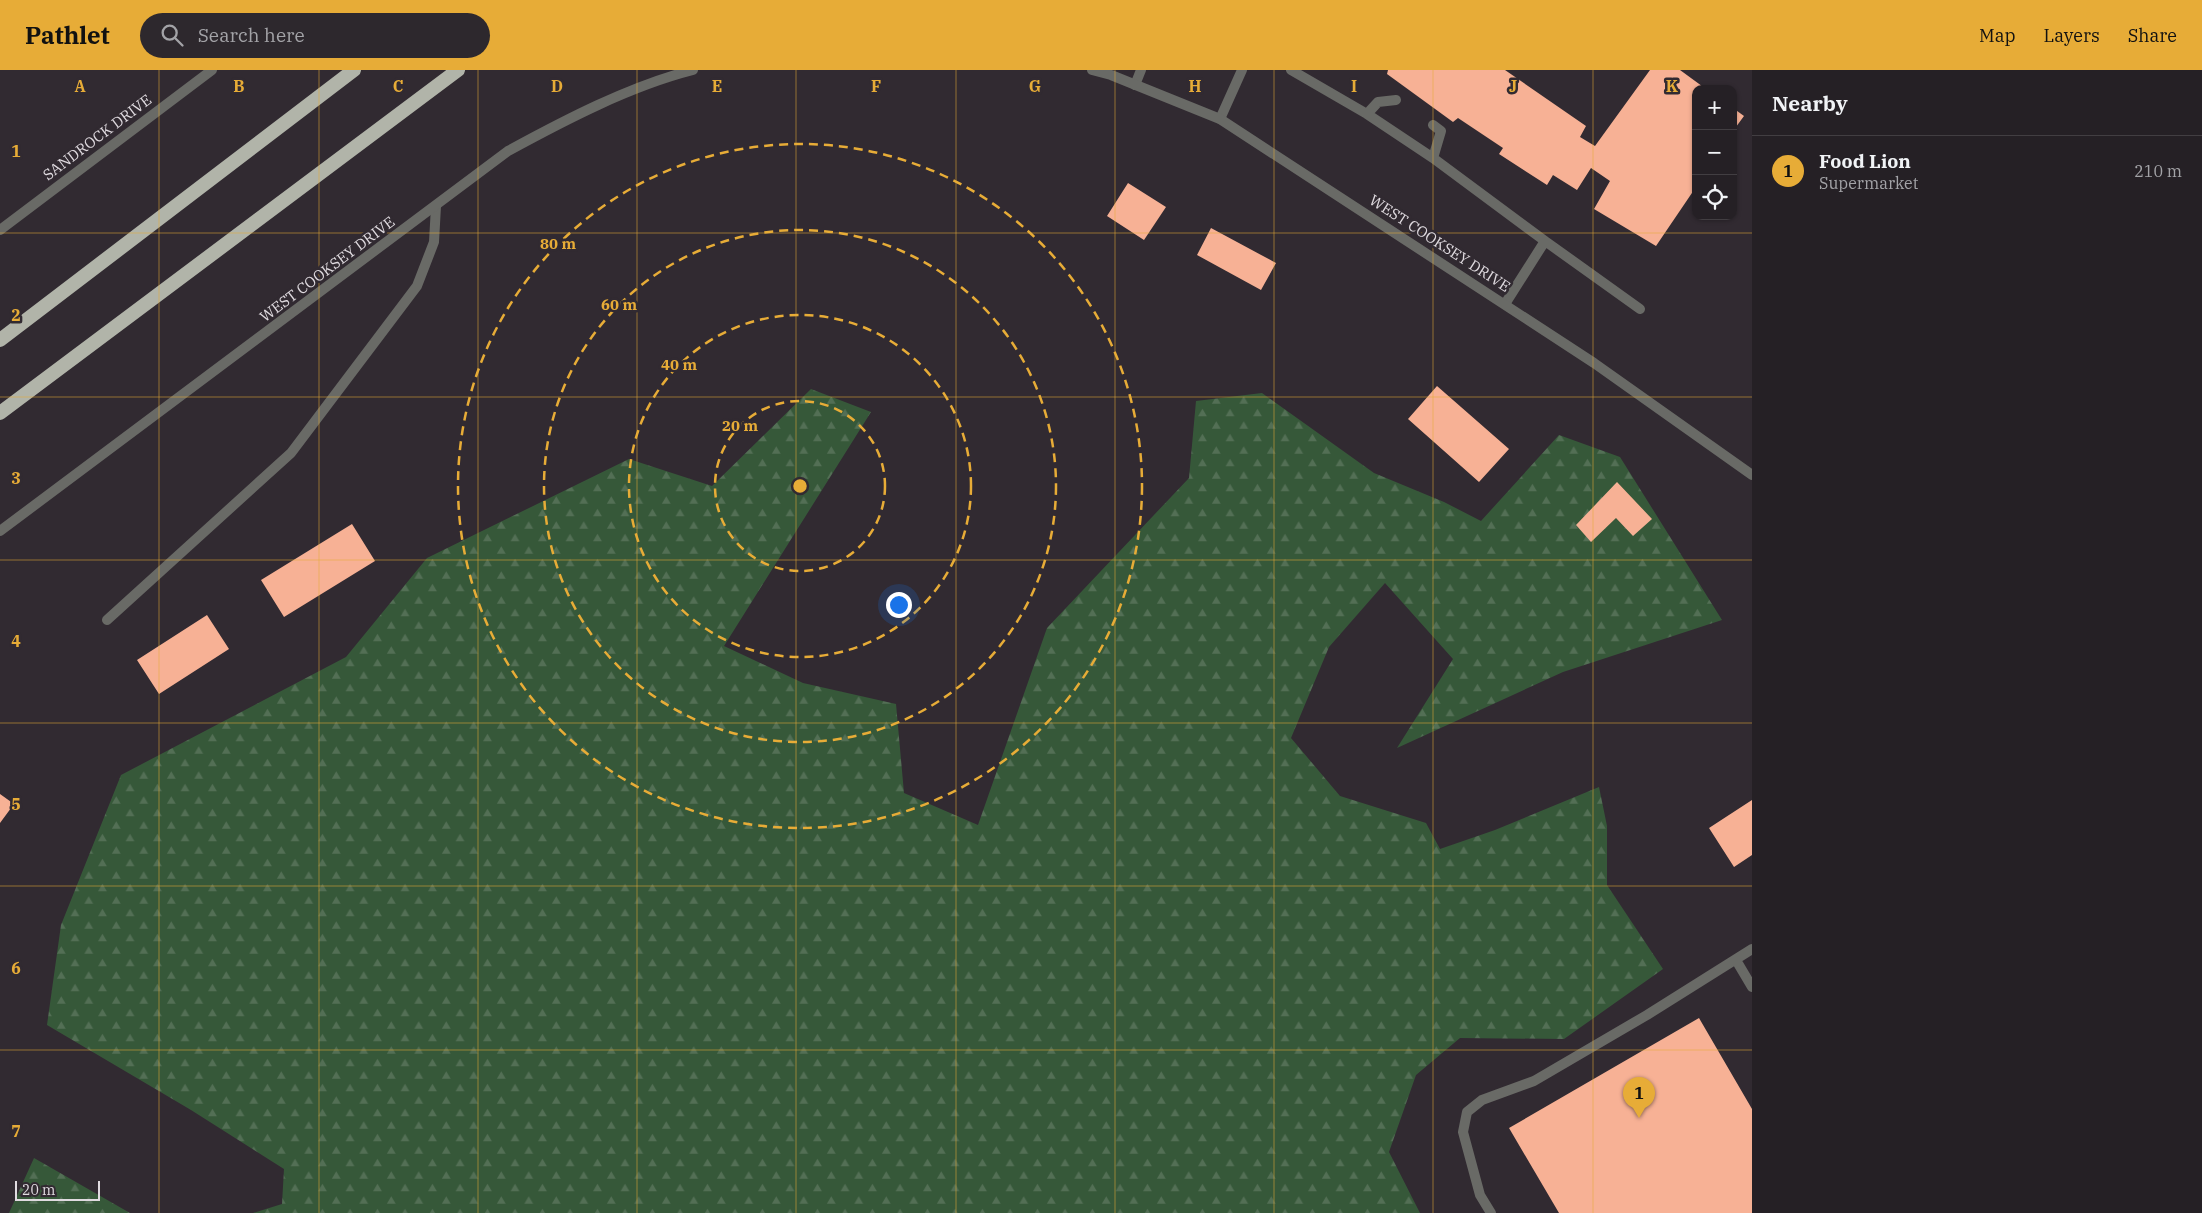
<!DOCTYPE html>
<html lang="en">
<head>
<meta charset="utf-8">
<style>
	body { margin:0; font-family:"IBM Plex Serif",serif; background:#2d282d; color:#f1f3f6 }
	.controls { position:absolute; right:15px; top:15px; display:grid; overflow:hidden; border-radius:10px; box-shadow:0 1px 4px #0004 }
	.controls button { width:45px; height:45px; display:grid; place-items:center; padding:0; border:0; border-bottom:1px solid #423e42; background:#252025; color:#f1f3f6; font:25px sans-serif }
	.scale { position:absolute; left:15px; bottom:12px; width:85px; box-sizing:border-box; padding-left:5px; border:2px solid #e0dbe0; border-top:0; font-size:14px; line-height:18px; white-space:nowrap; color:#e0dbe0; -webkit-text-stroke:4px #312a31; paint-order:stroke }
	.you { position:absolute; left:898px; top:534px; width:18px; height:18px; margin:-12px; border:4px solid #fff; border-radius:50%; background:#1a73e8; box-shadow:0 0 0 8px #1a73e833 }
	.badge { display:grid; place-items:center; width:32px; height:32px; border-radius:50%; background:#e7ac37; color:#111; font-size:16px; font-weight:700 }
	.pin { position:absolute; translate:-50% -41px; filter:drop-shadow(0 1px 2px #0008) }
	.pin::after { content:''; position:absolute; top:26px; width:18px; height:15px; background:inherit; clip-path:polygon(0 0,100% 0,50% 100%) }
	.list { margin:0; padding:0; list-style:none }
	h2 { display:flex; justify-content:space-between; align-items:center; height:65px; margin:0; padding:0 20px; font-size:21px }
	h2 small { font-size:16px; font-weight:400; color:#a3a3a7 }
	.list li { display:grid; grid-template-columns:32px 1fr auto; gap:15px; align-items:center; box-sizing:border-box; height:70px; padding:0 20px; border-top:1px solid #423e42 }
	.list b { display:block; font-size:19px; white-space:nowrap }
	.list p { margin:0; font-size:16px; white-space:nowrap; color:#a3a3a7 }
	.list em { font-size:16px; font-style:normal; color:#a3a3a7 }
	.icon { flex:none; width:28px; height:28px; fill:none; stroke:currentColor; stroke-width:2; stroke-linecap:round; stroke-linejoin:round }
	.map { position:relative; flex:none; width:1752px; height:1143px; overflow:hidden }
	header { display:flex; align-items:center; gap:30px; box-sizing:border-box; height:70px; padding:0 25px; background:#e7ac37; color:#111 }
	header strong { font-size:24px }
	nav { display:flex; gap:28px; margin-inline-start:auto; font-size:18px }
	.search { width:350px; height:45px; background:#2d282d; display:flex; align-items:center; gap:12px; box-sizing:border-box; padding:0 18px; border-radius:28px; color:#a3a3a7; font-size:19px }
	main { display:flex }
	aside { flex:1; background:#252025 }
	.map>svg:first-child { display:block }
</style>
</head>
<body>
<header>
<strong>Pathlet</strong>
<div class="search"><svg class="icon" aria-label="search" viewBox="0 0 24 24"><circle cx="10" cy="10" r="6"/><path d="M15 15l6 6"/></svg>Search here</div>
<nav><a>Map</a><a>Layers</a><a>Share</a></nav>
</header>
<main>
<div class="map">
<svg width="1752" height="1143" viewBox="0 0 1752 1143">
	<defs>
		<pattern id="forest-firs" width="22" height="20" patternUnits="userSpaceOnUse" patternTransform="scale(1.25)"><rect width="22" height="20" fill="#365839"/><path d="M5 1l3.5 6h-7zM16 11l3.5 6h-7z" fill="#536f55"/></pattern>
	</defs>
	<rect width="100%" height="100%" fill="#312a31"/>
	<path fill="url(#forest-firs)" d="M811,319l60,23 -147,234 79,37 93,21 8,89 74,32 69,-197 142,-150 7,-77 66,-8 112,80 70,29 37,19 78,-86 61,22 102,163 -159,52 -166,76 56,-89 -68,-76 -56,64 -38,91 49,58 86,27 14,26 55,-19 104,-43 8,39v59l56,84 -99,70 -104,-1 -44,37 -27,77 31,61h-1167l29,-9 2,-35 -93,-59 -144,-85 14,-100 60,-150 225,-118 81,-99 202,-99 83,27z
		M34,1088l96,55h-121z"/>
	<path fill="#f7b195" d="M1388,0h117l81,56 -6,11 15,9 55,-76h30l26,19h-10v98l-40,59 -62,-37 16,-28 -19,-13 -14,22 -24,-15 -6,10 -48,-31 4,-6 -45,-30 -5,4 -66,-48z
		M1733,38l11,8 -11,15z
		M1128,113l38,24 -22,33 -37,-24z
		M1211,158l65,35 -15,27 -64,-35z
		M1437,316l72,63 -30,33 -71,-63z
		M1617,412l35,37 -19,17 -17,-18 -25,24 -15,-17z
		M352,454l23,37 -91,56 -23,-37z
		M207,545l22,34 -70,45 -22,-34z
		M0,724l14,10 -14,19z
		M1752,730v55l-18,12 -25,-39z
		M1699,948l53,91v104h-193l-50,-85z"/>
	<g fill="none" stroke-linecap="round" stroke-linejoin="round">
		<path stroke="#696a66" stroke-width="10" d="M1291,0l76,44 66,44 112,83 -40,63
			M1135,15l6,-15
			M1367,44l11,-12 18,-2
			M1220,49l22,-49
			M1433,55l8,6 -8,27
			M1545,171l95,68
			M107,550l184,-167 126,-167 17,-44 2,-36
			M1736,890l16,27
			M1491,1143l-11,-18 -17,-63 4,-20 15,-12 52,-19 113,-66 105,-66"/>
		<path stroke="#696a66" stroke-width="10" d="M0,160l212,-160"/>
		<path stroke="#696a66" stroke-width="10" d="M1092,0l19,5 109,44 374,244 158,112
			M0,461l508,-380c57,-31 122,-65 185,-81"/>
		<path stroke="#b1b4a9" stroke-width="14" d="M0,270l354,-270
			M0,343l458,-343"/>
	</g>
	<path fill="none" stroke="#e7ac37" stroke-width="1" stroke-opacity="0.55" d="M159,0v1143M319,0v1143M478,0v1143M637,0v1143M796,0v1143M956,0v1143M1115,0v1143M1274,0v1143M1433,0v1143M1593,0v1143M0,163h1752M0,327h1752M0,490h1752M0,653h1752M0,816h1752M0,980h1752"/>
	<g fill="none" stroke="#e7ac37" stroke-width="2.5" stroke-dasharray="9 6">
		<circle cx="800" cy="416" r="85"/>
		<circle cx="800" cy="416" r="171"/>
		<circle cx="800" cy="416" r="256"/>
		<circle cx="800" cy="416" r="342"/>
	</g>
	<g text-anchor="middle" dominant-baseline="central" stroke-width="5" stroke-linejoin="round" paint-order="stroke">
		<g font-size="15" fill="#e0dbe0" stroke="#312a31">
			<text transform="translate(97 67) rotate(-37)">SANDROCK DRIVE</text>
			<text transform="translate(1440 173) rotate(33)">WEST COOKSEY DRIVE</text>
			<text transform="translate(327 199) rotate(-37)">WEST COOKSEY DRIVE</text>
		</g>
	</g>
	<g font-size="16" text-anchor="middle" font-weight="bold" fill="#e7ac37" stroke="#312a31" stroke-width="5" stroke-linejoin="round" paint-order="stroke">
		<text x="80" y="22">A</text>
		<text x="239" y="22">B</text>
		<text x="398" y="22">C</text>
		<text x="557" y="22">D</text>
		<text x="717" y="22">E</text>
		<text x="876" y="22">F</text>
		<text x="1035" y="22">G</text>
		<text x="1195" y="22">H</text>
		<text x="1354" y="22">I</text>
		<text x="1513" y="22">J</text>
		<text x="1672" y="22">K</text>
		<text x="16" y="87">1</text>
		<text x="16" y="251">2</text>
		<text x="16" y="414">3</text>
		<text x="16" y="577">4</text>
		<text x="16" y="740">5</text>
		<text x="16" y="904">6</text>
		<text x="16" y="1067">7</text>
	</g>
	<circle cx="800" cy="416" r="8" fill="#e7ac37" stroke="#312a31" stroke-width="2.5"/>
	<g font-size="15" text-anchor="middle" font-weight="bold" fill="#e7ac37" stroke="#312a31" stroke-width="5" stroke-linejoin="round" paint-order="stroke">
		<text x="558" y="179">80 m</text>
		<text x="619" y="240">60 m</text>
		<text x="679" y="300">40 m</text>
		<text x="740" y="361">20 m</text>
	</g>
</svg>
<div class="controls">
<button>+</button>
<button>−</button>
<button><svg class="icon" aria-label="locate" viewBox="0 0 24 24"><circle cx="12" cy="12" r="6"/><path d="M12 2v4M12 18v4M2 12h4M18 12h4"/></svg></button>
</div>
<div class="scale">20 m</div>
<div class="you"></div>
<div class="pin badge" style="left:1639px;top:1048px">1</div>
</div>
<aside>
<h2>Nearby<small></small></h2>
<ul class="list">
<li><span class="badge">1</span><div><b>Food Lion</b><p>Supermarket</p></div><em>210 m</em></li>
</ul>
</aside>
</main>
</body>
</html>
